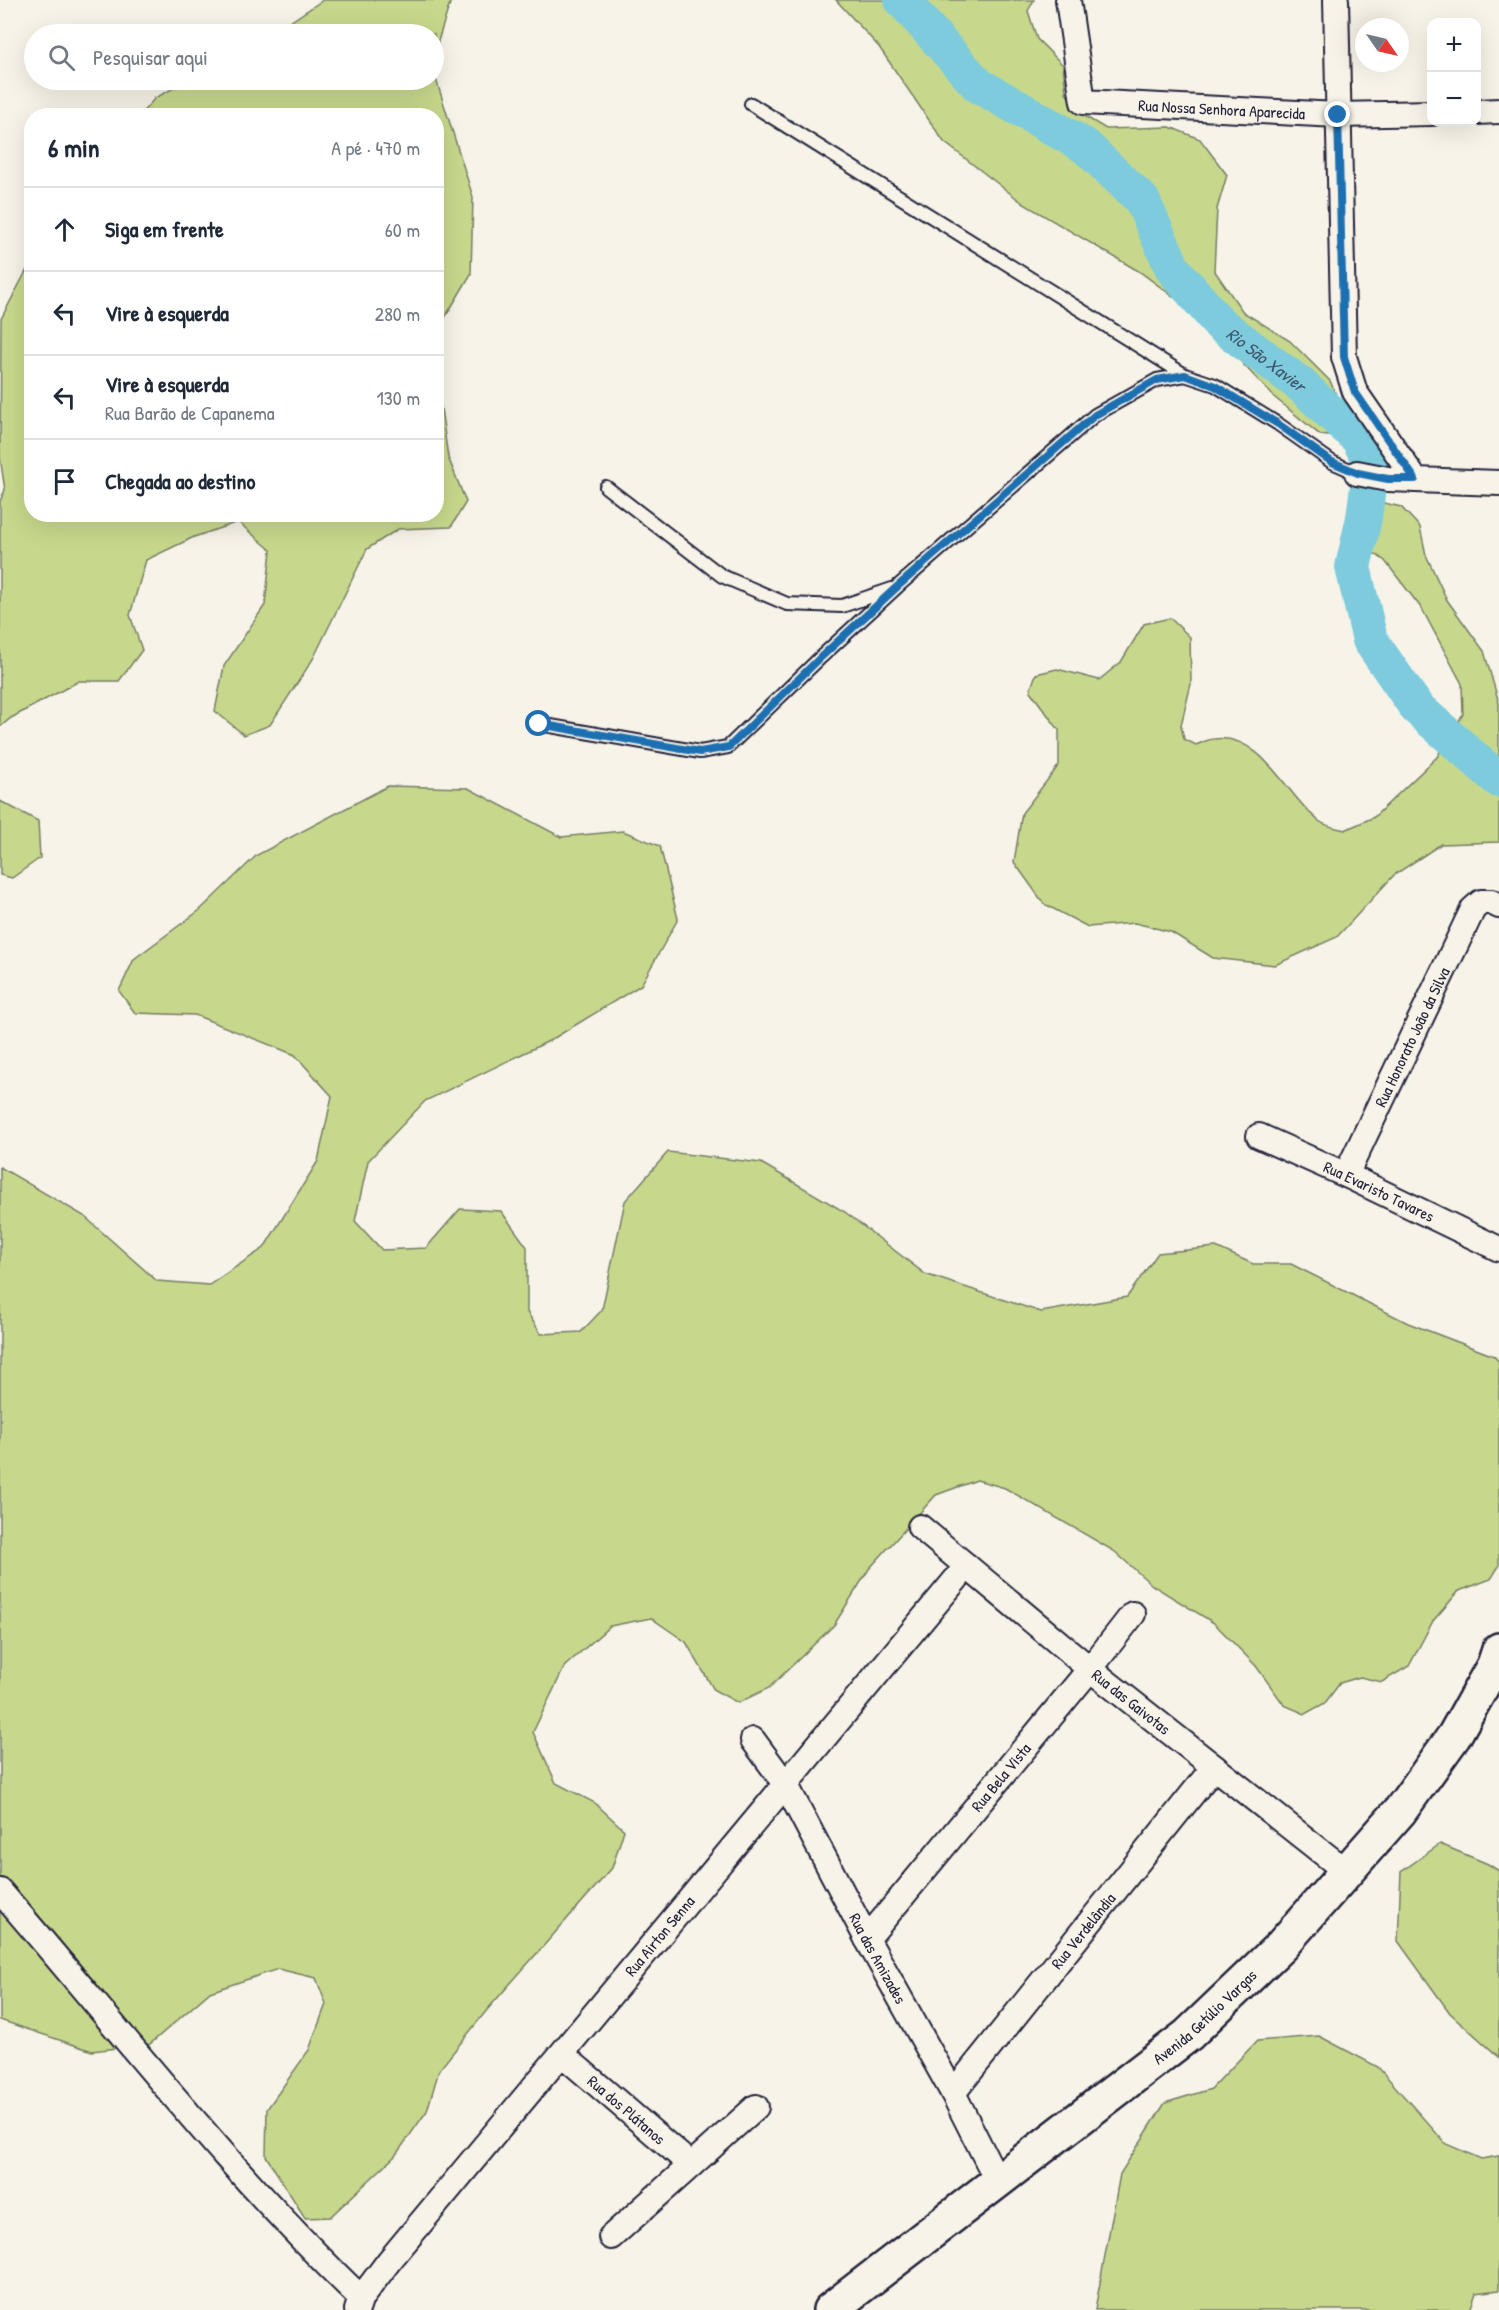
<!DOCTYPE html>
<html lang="pt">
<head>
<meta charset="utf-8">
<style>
	body { margin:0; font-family:"Patrick Hand",sans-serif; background:#f6f6f7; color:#1f2937 }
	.controls { position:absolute; right:18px; top:18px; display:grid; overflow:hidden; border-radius:12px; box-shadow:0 6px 24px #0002 }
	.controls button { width:54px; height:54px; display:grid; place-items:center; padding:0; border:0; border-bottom:2px solid #e0e1e3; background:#fff; color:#1f2937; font:30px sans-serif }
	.compass { position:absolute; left:1355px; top:18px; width:54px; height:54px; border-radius:50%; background:#fff; box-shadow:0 6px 24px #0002; rotate:124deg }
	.stop { position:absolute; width:18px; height:18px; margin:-14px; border:4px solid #1f6fb2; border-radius:50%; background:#fff }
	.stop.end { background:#1f6fb2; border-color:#fff; box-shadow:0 2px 6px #0008 }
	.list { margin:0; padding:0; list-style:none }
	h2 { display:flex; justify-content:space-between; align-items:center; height:78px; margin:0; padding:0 24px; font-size:26px }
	h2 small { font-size:20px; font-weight:400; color:#747a83 }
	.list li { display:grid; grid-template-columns:39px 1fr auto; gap:18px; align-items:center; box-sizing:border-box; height:84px; padding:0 24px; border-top:2px solid #e0e1e3 }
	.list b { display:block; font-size:22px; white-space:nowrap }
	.list p { margin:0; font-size:20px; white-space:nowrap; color:#747a83 }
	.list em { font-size:20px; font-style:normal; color:#747a83 }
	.icon { flex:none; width:33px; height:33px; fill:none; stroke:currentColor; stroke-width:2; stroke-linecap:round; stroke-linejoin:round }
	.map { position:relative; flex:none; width:1499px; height:2310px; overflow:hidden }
	.search { position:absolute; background:#fff; box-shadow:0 6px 24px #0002; left:24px; top:24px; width:420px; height:66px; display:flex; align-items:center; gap:15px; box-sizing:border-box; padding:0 21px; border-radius:33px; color:#747a83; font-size:22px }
	.panel { position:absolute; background:#fff; box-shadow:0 6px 24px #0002; left:24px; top:108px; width:420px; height:414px; border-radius:24px }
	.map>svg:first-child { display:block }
</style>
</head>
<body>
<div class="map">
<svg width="1499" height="2310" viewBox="0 0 1499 2310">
	<rect width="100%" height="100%" fill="#f7f3e8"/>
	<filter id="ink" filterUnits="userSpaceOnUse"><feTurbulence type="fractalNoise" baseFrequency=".0167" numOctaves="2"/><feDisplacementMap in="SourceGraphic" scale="12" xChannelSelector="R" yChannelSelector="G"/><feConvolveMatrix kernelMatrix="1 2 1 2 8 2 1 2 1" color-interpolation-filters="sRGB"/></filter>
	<g filter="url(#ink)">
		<path fill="#c7d88c" stroke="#747d64" stroke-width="1.5" d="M323,0h128l-13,41 -2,38 37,118 -2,77 -34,57 -1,-215 -296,-1 15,-17 34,-18h245v-46h-162z
			M836,0h198l-6,11 9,28 26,26 3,27 10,19 30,18 64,-2 30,12 27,36 -10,34 -3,61 29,42 47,29 40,40 16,36 -10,20 -16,-2 -46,-38 -80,-85 -54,-40 -116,-68 -80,-62 -65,-95z
			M31,262l1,252h404l1,-183 2,63 9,63 18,45 -15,25 -53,2 -31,20 -54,110 -43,66 -26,10 -29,-24 9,-45 41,-61 6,-55 -33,-28 -44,15 -48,23 -16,55 12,35 -23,31h-40l-68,37 -11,9v-226l5,-11 -5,-33 1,-138z
			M1380,502l21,5 19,20 6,28 21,45 37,51 15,52v139l-58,2 -47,31 -57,62 -62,28 -62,-7 -42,-26 -36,-9 -47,4 -44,-23 -30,-42 8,-49 37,-48v-35l-29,-39 6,-17 21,-5 42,11 22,-18 23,-38 26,-6 20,19 1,47 -10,41 3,14 12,6c6,-2 12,-6 18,-6 49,-6 72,57 105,82 6,5 18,7 26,9l29,-13 63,-60 26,-43 -1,-30 -40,-75 -37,-48 -35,-25 -3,-16 10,-14z
			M388,786l80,2 93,49 62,-6 37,15 18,73 -37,66 -90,55 -126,61 -57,60 -13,60 27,29 44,-2 34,-39 41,2 26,36v65l14,22 40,-2 21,-22 23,-109 43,-49 93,11 84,49 80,62 116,38 86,-15 31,-44 58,-6 37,17h38l117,59 86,33 5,6v204l-8,13 -32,12 -26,30 -24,45 -27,16 -22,-5 -20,6 -15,20 -20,11 -21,-9 -28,-39 -42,-43 -62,-38 -38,-34 -109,-63 -28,-8 -41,15 -67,74 -35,56 -65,63 -31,15 -24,-13 -28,-48 -35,-24 -41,8 -45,40 -32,66 23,51 39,20 29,27 -12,38 -125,142 -48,60 -12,41 -32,45 -65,61 -25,1 -39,-62 1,-47 42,-59 17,-46 -10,-26 -38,-9 -68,23 -60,52 -58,7 -92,-31v-853l84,49 73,65 52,4 55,-37 54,-87 14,-65 -37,-41 -100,-40 -60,-2 -16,-22 15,-32 66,-49 57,-55z
			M0,801l38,20 2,37 -28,20 -12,-3z
			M1440,1844l48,20 11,7v186l-49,-44 -52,-72 3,-69z
			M1319,2036l59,31 68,77 35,15 18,-3v134l-23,3 -6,17h-375l25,-136 45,-71 46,-14 46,-48z"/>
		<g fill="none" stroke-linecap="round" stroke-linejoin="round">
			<path stroke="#7ecbdd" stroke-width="36" id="s1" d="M902,0l76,85 107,61 57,54 31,69 47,55 81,61 58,54 12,24 -7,55 -11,49 17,73 47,68 82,72"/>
			<g stroke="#22223b" stroke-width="16">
				<path id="lane" d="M751,104l434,271
					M606,487l116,89 65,28 55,2 50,-17
					M539,724l161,28 28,-5 93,-90 77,-71 197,-171 62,-35 28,-5 30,10 63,39 54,38 25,11"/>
			</g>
			<g stroke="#22223b" stroke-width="28">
				<g id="street">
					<path id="s2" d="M1068,0l15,102 255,13 94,-2"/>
					<path d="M1336,0l8,357 11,35 60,87"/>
					<path d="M1476,112l23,-1"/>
					<path d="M1357,473l31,6 111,4"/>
					<path id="s3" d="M1259,1136l87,39 153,74"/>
					<path id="s4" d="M1346,1175l127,-266 8,-7h10l8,4"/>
					<path id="s5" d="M920,1527l170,142 257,203"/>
					<path id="s6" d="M753,1740l33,45 81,154 86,154 45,89"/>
					<path d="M0,1891c119,137 229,281 361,407"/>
					<path id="s7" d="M867,1939l223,-270 43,-55"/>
					<path id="s8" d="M563,2055l128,110"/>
					<path id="s9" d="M953,2093l261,-326"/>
					<path d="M611,2237l145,-130"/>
					<path id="s10" d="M357,2310l4,-12 28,-37 578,-695"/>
				</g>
			</g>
			<g stroke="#22223b" stroke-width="38">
				<g id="secondary">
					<path id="s11" d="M830,2310l358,-275 93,-89 119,-135 54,-75 40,-71 5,-15"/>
				</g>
			</g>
			<use href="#lane" stroke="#f7f3e8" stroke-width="12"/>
			<use href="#street" stroke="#f7f3e8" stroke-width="24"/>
			<use href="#secondary" stroke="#f7f3e8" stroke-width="33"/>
		</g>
	</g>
	<g fill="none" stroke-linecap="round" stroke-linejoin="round" filter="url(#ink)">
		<path stroke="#1f6fb2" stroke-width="8" d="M539,724l161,28 29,-5 92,-90 77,-71 197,-171 62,-35 28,-5 30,11 63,38 54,38 26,11 30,6h27l-60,-87 -11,-35 -6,-242"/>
	</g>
	<g text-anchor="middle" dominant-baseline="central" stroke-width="6" stroke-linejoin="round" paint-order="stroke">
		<g font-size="16" fill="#22223b" stroke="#f7f3e8">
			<text stroke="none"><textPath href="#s2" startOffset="242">Rua Nossa Senhora Aparecida</textPath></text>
			<text stroke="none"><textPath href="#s4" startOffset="153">Rua Honorato João da Silva</textPath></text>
			<text stroke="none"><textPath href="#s3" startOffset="132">Rua Evaristo Tavares</textPath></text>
			<text stroke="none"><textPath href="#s5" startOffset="274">Rua das Gaivotas</textPath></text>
			<text stroke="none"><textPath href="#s7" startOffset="210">Rua Bela Vista</textPath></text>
			<text stroke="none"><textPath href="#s9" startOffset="208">Rua Verdelândia</textPath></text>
			<text stroke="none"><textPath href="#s10" startOffset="482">Rua Airton Senna</textPath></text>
			<text stroke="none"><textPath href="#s6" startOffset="252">Rua das Amizades</textPath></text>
			<text stroke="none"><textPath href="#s11" startOffset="476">Avenida Getúlio Vargas</textPath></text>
			<text stroke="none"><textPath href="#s8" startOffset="84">Rua dos Plátanos</textPath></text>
		</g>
		<g font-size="18" font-style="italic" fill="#3e556c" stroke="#f7f3e8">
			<text stroke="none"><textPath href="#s1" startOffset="522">Rio São Xavier</textPath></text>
		</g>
	</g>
</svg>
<div class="controls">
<button>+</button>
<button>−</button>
</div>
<svg class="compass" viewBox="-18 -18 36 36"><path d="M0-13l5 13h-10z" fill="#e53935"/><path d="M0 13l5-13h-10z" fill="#747a83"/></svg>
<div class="stop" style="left:539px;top:724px"></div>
<div class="stop end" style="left:1338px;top:115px"></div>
<div class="search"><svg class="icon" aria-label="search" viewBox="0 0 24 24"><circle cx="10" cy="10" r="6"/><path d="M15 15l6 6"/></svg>Pesquisar aqui</div>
<section class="panel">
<h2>6 min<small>A pé · 470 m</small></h2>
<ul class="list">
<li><svg class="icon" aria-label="ahead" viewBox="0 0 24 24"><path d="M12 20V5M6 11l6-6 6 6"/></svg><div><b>Siga em frente</b></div><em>60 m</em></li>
<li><svg class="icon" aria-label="left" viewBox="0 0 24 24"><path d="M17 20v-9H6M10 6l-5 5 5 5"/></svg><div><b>Vire à esquerda</b></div><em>280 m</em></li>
<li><svg class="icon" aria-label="left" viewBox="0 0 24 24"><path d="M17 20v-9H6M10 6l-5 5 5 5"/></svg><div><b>Vire à esquerda</b><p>Rua Barão de Capanema</p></div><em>130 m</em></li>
<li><svg class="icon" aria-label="arrive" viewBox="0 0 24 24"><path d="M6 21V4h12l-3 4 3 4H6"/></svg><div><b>Chegada ao destino</b></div></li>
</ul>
</section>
</div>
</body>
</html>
